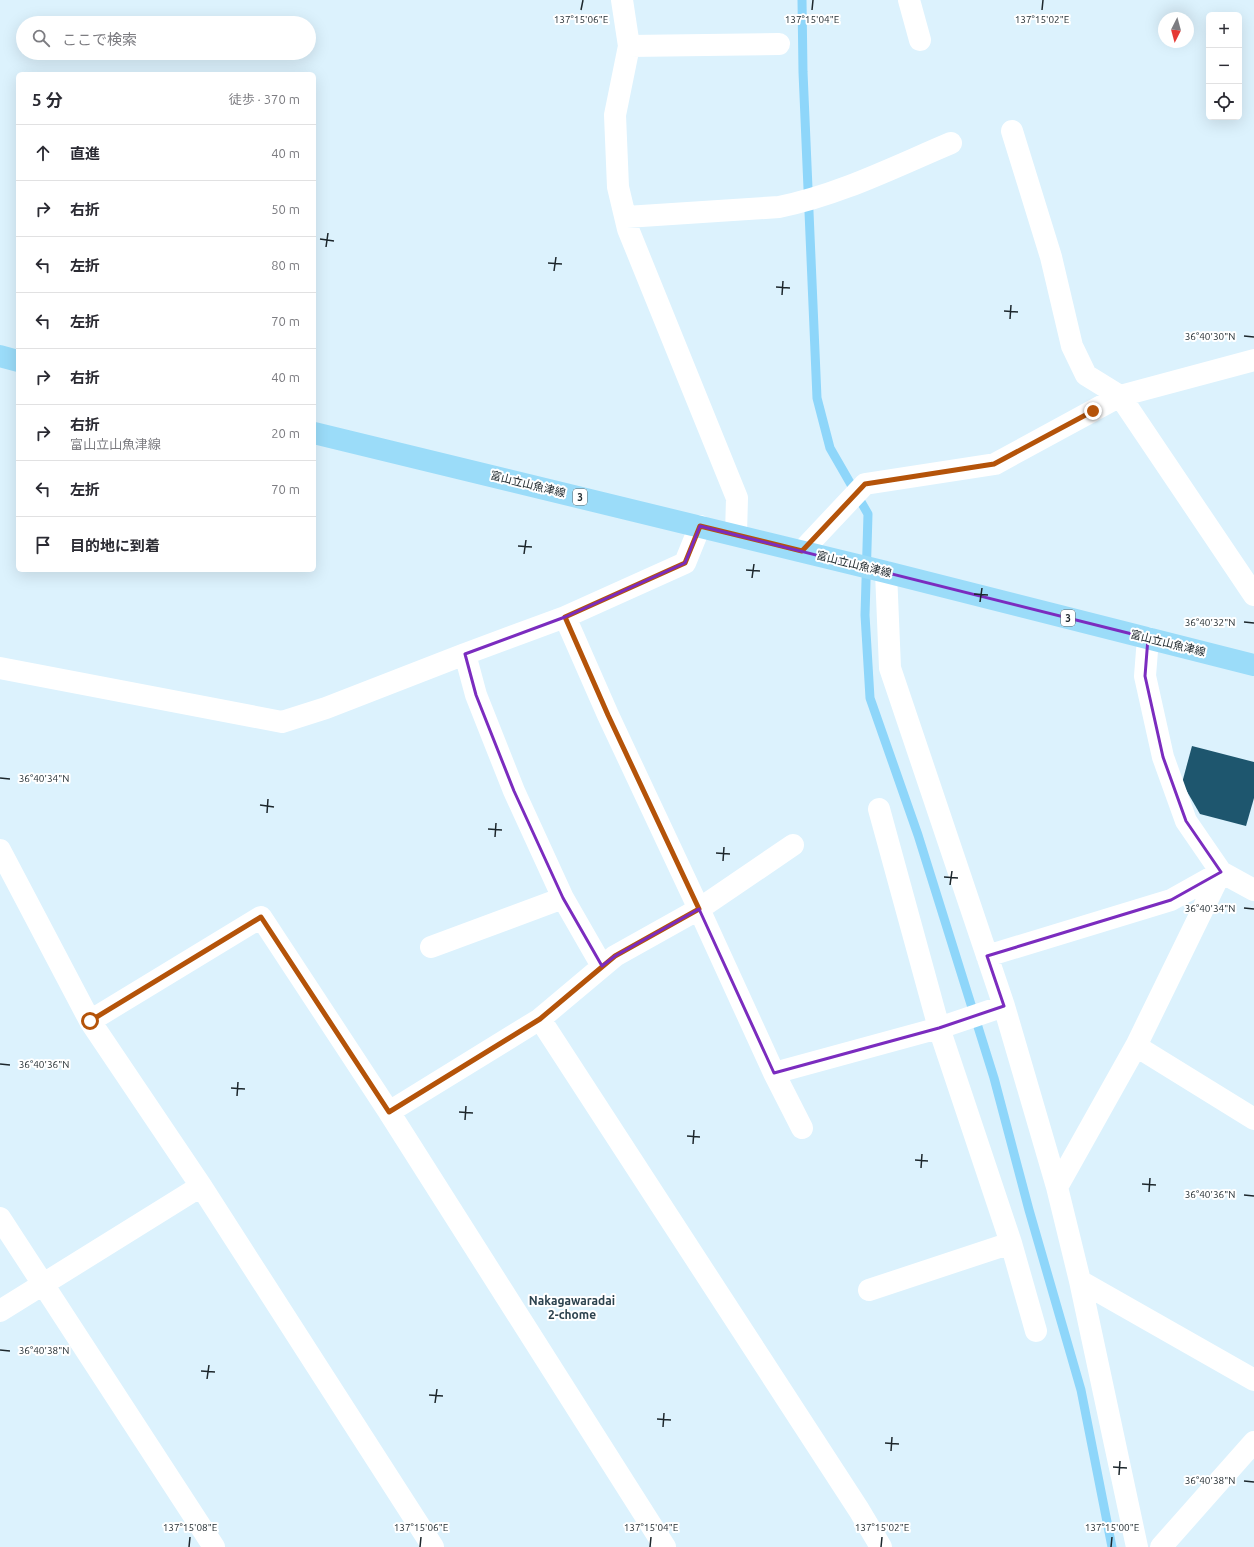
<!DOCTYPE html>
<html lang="ja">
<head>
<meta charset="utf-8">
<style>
	body { margin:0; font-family:Ubuntu,"Noto Sans JP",sans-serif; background:#f2f2f3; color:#2b2b33 }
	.controls { position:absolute; right:12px; top:12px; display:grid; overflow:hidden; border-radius:6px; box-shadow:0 4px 16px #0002 }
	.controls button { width:36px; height:36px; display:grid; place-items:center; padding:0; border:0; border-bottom:1px solid #e1e1e2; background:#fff; color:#2b2b33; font:20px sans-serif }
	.compass { position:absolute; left:1158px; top:12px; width:36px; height:36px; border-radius:50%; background:#fff; box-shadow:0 4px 16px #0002; rotate:186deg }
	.stop { position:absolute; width:12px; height:12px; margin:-9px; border:3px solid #b45309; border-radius:50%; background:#fff }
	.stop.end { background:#b45309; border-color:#fff; box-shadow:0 1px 4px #0008 }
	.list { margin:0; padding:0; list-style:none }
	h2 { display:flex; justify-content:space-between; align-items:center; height:52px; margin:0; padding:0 16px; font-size:17px }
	h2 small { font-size:13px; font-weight:400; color:#7c7c81 }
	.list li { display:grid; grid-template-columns:26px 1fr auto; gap:12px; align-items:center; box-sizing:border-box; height:56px; padding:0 16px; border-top:1px solid #e1e1e2 }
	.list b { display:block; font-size:15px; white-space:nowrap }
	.list p { margin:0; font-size:13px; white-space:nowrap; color:#7c7c81 }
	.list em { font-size:13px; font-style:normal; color:#7c7c81 }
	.icon { flex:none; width:22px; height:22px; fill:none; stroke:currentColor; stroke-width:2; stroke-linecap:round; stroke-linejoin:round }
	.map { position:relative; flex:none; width:1254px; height:1547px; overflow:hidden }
	.search { position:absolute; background:#fff; box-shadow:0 4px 16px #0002; left:16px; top:16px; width:300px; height:44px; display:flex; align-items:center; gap:10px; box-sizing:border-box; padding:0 14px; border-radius:22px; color:#7c7c81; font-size:15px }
	.panel { position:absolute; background:#fff; box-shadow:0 4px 16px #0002; left:16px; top:72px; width:300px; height:500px; border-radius:6px }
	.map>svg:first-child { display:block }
</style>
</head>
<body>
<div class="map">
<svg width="1254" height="1547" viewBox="0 0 1254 1547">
	<rect width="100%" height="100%" fill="#dcf2fd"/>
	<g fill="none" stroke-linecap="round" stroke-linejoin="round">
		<path stroke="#8ed6fa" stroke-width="9" d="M802,0l1,72 14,326 13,50 38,66 -3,101 5,83 48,137 76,243 35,132 52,180 31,157"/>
	</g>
	<path fill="#1e566e" d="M1192,746l62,16v36l-8,28 -46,-12 -18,-31z"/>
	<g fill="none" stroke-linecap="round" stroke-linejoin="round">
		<path stroke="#fff" stroke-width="22" d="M622,0l7,46 -14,69 3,72 10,42 109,269 -1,37
			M909,0l11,40
			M629,46l150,-2
			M1012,131l39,126 21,89 14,29 34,21 134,199
			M626,217l153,-10c60,-12 115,-40 172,-64
			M802,551l63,-67 130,-20 125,-68 134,-36
			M886,572l4,96 114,338 53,181 23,94 57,266
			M565,617l120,-54 15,-37
			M465,654l100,-37 43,98 91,194 94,-64
			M0,668l282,54 44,-14 139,-54 11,41 38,96 49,107
			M879,809l60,219 72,215 25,88
			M0,850l90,171 111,165 232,361
			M431,947l132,-49 39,68
			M987,956l184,-56 50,-28 -35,-51 -23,-64 -18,-81 3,-38
			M540,1019l319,491 22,37
			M90,1021l171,-104 128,195 151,-93 75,-63 84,-47 75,164 165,-45 65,-22
			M1136,1046l118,73
			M774,1073l28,55
			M389,1112l276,435
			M1057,1187l79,-141 85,-174 33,18
			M0,1218l214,329
			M1080,1281l174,99
			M869,1290l142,-47
			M0,1311l201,-125
			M1161,1547l93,-105"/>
		<path stroke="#9bdcf9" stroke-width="22" d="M0,356l18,5
			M314,433l572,139 368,93"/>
	</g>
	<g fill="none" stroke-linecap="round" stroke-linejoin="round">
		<path stroke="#b45309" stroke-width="5" d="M90,1021l171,-104 128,195 151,-93 75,-63 84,-47 -91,-194 -43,-98 120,-54 15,-37 102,25 63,-67 129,-20 99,-53"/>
	</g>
	<path fill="none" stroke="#7b2cbf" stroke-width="3" stroke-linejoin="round" d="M700,526l448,112 -3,38 18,81 23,64 35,51 -50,28 -184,56 17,50 -65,22 -165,45 -75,-164 -84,47 -13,10 -39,-68 -49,-107 -38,-96 -11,-41 100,-37 120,-54z"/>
	<path fill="none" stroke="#1d272c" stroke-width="1.5" d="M581,10l2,-10M812,10l1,-10M1042,10l1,-10M320,239l14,2M326,247l2,-14M548,263l14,1M554,271l2,-14M776,287l14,1M782,295l1,-14M1004,311l14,1M1010,319l1,-14M1244,336l10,1M518,546l14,1M524,554l2,-14M746,570l14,1M752,578l2,-14M974,594l14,1M980,602l2,-14M1244,622l10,1M0,778l10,1M260,805l14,2M267,813l1,-14M488,829l14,1M495,837l1,-14M716,853l14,1M723,861l1,-14M944,877l14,1M950,885l2,-14M1244,908l10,1M0,1064l10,1M231,1088l14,1M237,1096l1,-14M459,1112l14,1M465,1120l1,-14M687,1136l13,1M693,1144l1,-14M915,1160l13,1M921,1168l1,-14M1142,1184l14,1M1149,1192l1,-14M1244,1195l10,1M0,1350l10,1M201,1371l14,1M207,1379l2,-14M429,1395l14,1M435,1403l2,-14M657,1419l14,1M663,1427l1,-14M885,1443l14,1M891,1451l1,-14M1113,1467l14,1M1119,1475l1,-14M1244,1481l10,1M189,1547l1,-10M420,1547l1,-10M650,1547l1,-10M881,1547l1,-10M1111,1547l1,-10"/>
	<g text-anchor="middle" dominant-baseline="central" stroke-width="4" stroke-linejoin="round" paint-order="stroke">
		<g fill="#fff" stroke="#61686b" stroke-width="1">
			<rect x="573" y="489" width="14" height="16" rx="3"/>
			<rect x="1061" y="610" width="14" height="16" rx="3"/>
		</g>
		<g font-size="10" font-weight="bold" fill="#1d272c">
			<text x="580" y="497">3</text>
			<text x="1068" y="618">3</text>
		</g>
		<g font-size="11" fill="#1d272c" stroke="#fff">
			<text transform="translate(528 484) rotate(14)">富山立山魚津線</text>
			<text transform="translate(854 564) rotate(14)">富山立山魚津線</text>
			<text transform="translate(1168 643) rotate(14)">富山立山魚津線</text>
		</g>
		<g font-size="12" font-weight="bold" fill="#2c424e" stroke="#fff">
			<text x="572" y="1300">Nakagawaradai<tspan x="572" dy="14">2-chome</tspan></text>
		</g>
	</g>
	<g font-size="10" text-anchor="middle" fill="#1d272c" stroke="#fff" stroke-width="4" stroke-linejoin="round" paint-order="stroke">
		<text x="581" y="23">137°15'06"E</text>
		<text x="812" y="23">137°15'04"E</text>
		<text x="1042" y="23">137°15'02"E</text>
		<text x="1210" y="340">36°40'30"N</text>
		<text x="1210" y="626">36°40'32"N</text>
		<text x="44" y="782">36°40'34"N</text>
		<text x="1210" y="912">36°40'34"N</text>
		<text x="44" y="1068">36°40'36"N</text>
		<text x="1210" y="1198">36°40'36"N</text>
		<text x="44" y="1354">36°40'38"N</text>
		<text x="1210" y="1484">36°40'38"N</text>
		<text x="190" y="1531">137°15'08"E</text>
		<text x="421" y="1531">137°15'06"E</text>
		<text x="651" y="1531">137°15'04"E</text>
		<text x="882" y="1531">137°15'02"E</text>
		<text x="1112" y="1531">137°15'00"E</text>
	</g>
</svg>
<div class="controls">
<button>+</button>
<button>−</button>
<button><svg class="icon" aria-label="locate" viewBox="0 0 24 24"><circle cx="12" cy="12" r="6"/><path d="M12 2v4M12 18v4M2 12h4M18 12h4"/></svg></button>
</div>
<svg class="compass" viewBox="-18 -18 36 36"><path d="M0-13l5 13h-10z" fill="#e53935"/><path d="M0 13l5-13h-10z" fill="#7c7c81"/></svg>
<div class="stop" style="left:90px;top:1021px"></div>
<div class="stop end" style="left:1093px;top:411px"></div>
<div class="search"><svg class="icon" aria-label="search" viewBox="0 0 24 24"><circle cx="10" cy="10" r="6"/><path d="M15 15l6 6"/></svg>ここで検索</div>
<section class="panel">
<h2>5 分<small>徒歩 · 370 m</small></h2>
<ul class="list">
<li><svg class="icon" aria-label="ahead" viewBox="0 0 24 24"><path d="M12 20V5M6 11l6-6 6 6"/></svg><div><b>直進</b></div><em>40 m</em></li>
<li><svg class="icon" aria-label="right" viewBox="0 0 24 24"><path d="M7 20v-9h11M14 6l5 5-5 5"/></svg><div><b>右折</b></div><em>50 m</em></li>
<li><svg class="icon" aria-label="left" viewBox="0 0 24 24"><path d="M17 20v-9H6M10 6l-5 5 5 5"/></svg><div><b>左折</b></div><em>80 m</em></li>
<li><svg class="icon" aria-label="left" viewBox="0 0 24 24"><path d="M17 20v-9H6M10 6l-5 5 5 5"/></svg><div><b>左折</b></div><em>70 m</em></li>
<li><svg class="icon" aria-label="right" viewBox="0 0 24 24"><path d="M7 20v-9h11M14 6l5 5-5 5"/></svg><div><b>右折</b></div><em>40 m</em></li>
<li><svg class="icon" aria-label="right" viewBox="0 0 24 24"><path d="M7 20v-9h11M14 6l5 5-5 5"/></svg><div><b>右折</b><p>富山立山魚津線</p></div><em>20 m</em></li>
<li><svg class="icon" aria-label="left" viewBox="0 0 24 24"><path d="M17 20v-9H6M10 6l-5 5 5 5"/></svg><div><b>左折</b></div><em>70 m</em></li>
<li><svg class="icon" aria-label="arrive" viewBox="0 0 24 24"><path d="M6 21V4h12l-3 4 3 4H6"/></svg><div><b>目的地に到着</b></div></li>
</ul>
</section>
</div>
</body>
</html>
